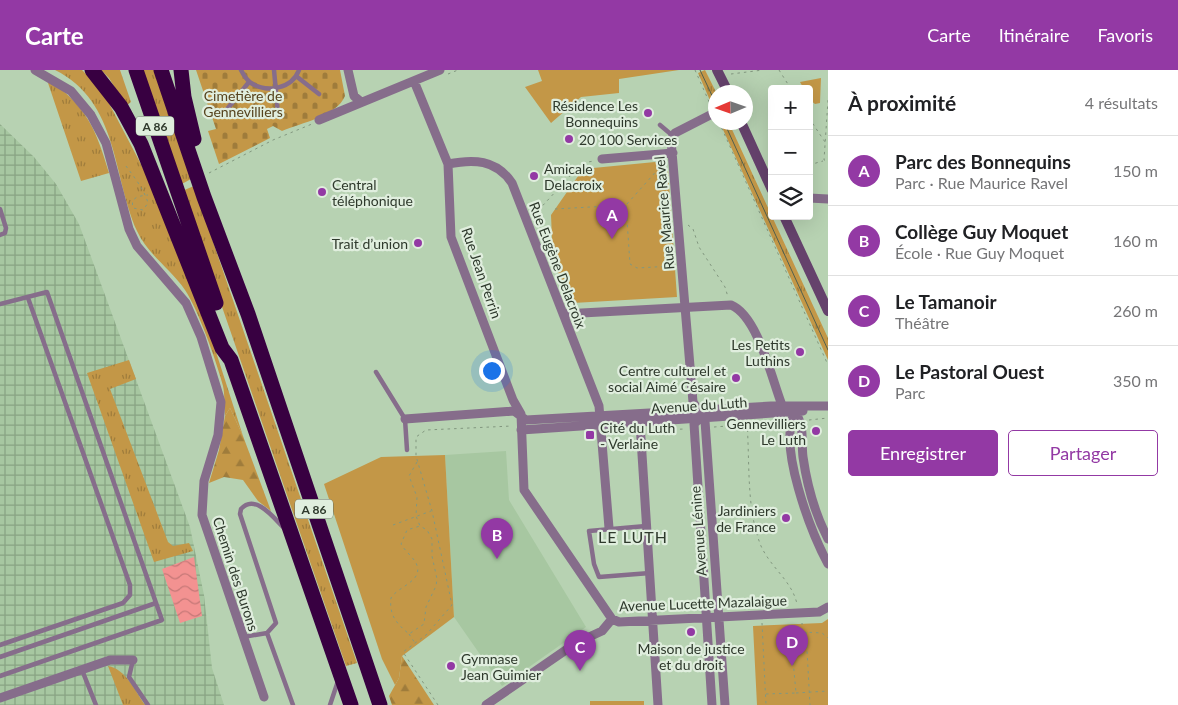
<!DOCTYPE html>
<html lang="fr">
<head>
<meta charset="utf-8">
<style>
	body { margin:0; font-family:Lato,sans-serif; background:#f6f6f6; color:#202124 }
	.controls { position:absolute; right:15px; top:15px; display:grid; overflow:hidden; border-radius:5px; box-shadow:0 5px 20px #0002 }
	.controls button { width:45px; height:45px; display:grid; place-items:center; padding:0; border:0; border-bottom:1px solid #e0e0e0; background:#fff; color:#202124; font:25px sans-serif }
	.compass { position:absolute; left:708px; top:15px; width:45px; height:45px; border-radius:50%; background:#fff; box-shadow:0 5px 20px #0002; rotate:268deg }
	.you { position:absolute; left:491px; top:300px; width:18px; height:18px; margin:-12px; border:4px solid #fff; border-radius:50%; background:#1a73e8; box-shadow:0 0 0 8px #1a73e833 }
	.badge { display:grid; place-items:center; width:32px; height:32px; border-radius:50%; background:#9339a4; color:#fff; font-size:16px; font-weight:700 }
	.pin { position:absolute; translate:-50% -41px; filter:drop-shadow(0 1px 2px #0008) }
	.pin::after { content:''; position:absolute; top:26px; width:18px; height:15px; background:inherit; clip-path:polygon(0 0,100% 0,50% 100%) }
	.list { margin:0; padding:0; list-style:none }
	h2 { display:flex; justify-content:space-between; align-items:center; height:65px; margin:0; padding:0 20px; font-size:21px }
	h2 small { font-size:16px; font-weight:400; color:#757577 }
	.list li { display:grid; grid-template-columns:32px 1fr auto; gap:15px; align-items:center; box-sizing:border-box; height:70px; padding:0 20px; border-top:1px solid #e0e0e0 }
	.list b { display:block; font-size:19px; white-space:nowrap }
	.list p { margin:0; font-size:16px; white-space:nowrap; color:#757577 }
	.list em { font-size:16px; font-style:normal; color:#757577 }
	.actions { display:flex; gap:10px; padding:15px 20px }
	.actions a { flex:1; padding:11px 0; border:1px solid #9339a4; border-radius:5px; text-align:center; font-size:18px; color:#9339a4 }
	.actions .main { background:#9339a4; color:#fff }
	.icon { flex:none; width:28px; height:28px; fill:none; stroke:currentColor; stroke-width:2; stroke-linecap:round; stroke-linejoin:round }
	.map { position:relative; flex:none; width:828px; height:635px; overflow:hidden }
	header { display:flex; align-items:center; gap:30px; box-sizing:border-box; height:70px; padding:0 25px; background:#9339a4; color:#fff }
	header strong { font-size:24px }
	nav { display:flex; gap:28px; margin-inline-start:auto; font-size:18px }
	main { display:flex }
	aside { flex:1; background:#fff }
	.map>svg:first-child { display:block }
</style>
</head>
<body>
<header>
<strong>Carte</strong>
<nav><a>Carte</a><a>Itinéraire</a><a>Favoris</a></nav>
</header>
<main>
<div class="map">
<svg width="828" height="635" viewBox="0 0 828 635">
	<defs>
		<pattern id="industrial-grid" width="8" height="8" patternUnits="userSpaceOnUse" patternTransform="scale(1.25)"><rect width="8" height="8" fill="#a7c7a1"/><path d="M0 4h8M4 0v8" fill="none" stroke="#88a383"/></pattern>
		<pattern id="grass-tufts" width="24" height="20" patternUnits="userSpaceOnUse" patternTransform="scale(1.25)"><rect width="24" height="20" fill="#c39747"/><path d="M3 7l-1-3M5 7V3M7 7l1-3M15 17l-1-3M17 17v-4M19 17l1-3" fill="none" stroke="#9f7c3b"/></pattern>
		<pattern id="forest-firs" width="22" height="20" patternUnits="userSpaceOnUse" patternTransform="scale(1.25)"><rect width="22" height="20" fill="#c39747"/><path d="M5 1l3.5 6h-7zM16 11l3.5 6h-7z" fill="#9f7c3b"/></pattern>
		<pattern id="cemetery-stones" width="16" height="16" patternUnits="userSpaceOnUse" patternTransform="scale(1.25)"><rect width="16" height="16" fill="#c39747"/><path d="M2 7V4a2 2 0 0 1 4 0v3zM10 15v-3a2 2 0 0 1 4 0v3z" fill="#9f7c3b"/></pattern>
		<pattern id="water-waves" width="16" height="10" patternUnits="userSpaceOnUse" patternTransform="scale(1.25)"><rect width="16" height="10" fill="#f39291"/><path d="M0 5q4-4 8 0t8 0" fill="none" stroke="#c57877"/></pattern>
	</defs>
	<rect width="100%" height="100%" fill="#b7d2b2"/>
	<path fill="#a7c7a1" d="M506,381l3,49 77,127 -84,59 -48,-69 -9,-162z"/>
	<path fill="url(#industrial-grid)" d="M0,54l34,33 22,27 23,40 111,303 14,68 8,73 12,37h-224z"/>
	<path fill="url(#grass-tufts)" d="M55,0h27l20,20 42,80 55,129 44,137 -13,-28 -5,8c-1,-10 0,-21 -2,-30 -6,-23 -25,-77 -38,-96 -14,-21 -37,-35 -48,-59 -25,-56 -18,-129 -82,-161z
		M101,0h19l11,32 -5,4 -17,-28z
		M143,0h11l37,109 -11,6z
		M705,0l11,22 -1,11 -3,2 -14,-32z
		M47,10c39,23 50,52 62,93l-28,8z
		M720,53h9l99,215v22z
		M194,116l163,477 -11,3 -164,-475z
		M129,290l7,19 -26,10 58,153 5,4 16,-3 4,8 -39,11 -67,-189z
		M108,596c18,3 27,25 37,39h-22z"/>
	<path fill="url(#forest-firs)" d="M230,338l13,28 28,75 -13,-10 -15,-21 -19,-3 -15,6 10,-33 6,-34z
		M402,586l32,49h-42l-3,-9 10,-18z"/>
	<path fill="url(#cemetery-stones)" d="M196,0h144l5,26c-8,20 -44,27 -63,35l-9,-5 -6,3 3,9 -51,26 -11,-33 8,-2z"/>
	<path fill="#c39747" d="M538,0h141l-60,9v14l-38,4 -30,26 -26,-36 17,-6z
		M821,8l-1,25 -5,1 -6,-5v-10h-5l-4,-7z
		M655,92l13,9 9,126 -104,6 -20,-41 -2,-47 32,-46z
		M445,385l9,162 -52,39 -3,22 -4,7 -13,-26 -58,-175 57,-27z
		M828,549v86h-71l-4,-79 69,-3z
		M590,631h54v4h-54z"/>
	<path fill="url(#water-waves)" d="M194,487l8,59 -22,7 -18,-54z"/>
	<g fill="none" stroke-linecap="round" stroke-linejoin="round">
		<path stroke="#82977f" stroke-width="1" stroke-dasharray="2.5 4" stroke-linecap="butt" d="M695,0l16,36
			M779,0l12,19
			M448,4l10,-4
			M731,4l32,-4
			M828,30l-4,60 4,1
			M809,48l16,24
			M719,52l109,243
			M771,92h1
			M809,95l14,-4
			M126,96c8,11 18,23 22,37l-5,7 -10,-2c-3,-11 6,-12 15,-13
			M209,103l64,-33 39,-16
			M627,134l34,-38 1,-4
			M555,139l71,-4 4,59 7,4 35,-2
			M534,145l48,-52 12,-2
			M688,155l5,4 6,18 26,40 3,10
			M809,350l19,-2
			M747,353c3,40 -1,86 14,123 10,22 31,35 36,58
			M714,357l69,-5
			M654,360l31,-1
			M417,392l-8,14 8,21 -1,19 4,10 7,4 5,9v17l5,23 -1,7 -10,21 -2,17 -15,10c-13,-11 -20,-19 -18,-36 7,-12 34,-17 25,-35 -4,-7 -11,-12 -15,-19l6,-14 13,-4
			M393,455l38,-14
			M762,553l4,82
			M803,562l19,1 6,5
			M806,562l4,73
			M409,564l6,9
			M796,623l32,-2
			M766,624l30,-1 -5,-55h12l-1,-15
			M438,635l-35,-53 23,-17 26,-30 -20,-94 -16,-55v-19l10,-7 86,-4"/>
		<path stroke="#866d8b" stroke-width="4.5" d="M241,0c2,4 6,10 10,13 16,10 41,6 48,-13
			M274,0l4,44
			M296,6l23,18
			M224,43l25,-31
			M660,55l13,11
			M0,139l6,19 -1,5 -5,2
			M0,234l47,-12 115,328 -162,56
			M376,302l29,47 2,31
			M646,456l-57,5 5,33 5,13 51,-4
			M267,563l9,-10 -36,-109 1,-5c14,-16 33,9 42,18
			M243,567l24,-4 26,72
			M0,575l123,-42 7,-8v-10l-102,-287
			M0,587l156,-54
			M133,590l-4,17 19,28
			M82,600l14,35
			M330,635l8,-24"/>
		<path stroke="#866d8b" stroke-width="9" d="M35,0l36,21 20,24 15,28 23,86 8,17 49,57 15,34 20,65 -3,33 -14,46 -2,34 62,182
			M348,0l6,26 7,6
			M414,11l34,83 3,73 62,163 8,14 3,76 88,129
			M319,50l121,-50
			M602,89l71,-6
			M448,94c25,-5 48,-5 64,19l87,223 10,122
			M809,128l19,1
			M563,244l168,-9c27,11 41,75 51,100
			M405,349l109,-8 12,9 245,-14h57
			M699,349l6,2 20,284
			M640,353l18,282
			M521,360l282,-19
			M828,469c-13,-25 -21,-54 -25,-82 -2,-16 2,-31 -8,-45 -18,33 16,120 33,152
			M0,628l110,-38h23
			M486,635l90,-62 26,-12 10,-12 7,3 200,-10 9,-5
			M712,635l-18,-281 5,-5 -1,-9 -5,-8 -22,-262 4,-7 41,-21"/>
		<path stroke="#65426c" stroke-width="10" d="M717,0l11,22
			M741,52l31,68
			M784,146l44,95"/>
		<path stroke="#380041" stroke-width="15" d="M92,0l29,37 20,37 81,204 9,12 120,345
			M136,0l80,233
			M161,0l43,127 44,117 132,391
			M181,0l3,27 10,42"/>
		<path stroke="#52614f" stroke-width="1" d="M700,0l16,34
			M724,52l104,228"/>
	</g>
	<g fill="#9339a4" stroke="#e0eede" stroke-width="2">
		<circle cx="648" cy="43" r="5"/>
		<circle cx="569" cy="69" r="5"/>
		<circle cx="534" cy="106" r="5"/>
		<circle cx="322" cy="122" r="5"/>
		<circle cx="418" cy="173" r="5"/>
		<circle cx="800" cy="282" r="5"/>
		<circle cx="736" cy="308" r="5"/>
		<circle cx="816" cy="361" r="5"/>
		<rect x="585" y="360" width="10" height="10" rx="2.5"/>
		<circle cx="786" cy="448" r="5"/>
		<circle cx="691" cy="562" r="5"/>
		<circle cx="451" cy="596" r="5"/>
	</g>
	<g text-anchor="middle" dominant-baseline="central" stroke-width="4.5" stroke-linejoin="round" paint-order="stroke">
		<g fill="#e0eede" stroke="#636f61" stroke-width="1">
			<rect x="136" y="46.5" width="38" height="19" rx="4"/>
			<rect x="295" y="429.5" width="38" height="19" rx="4"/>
		</g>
		<g font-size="12" font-weight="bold" fill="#2e392c">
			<text x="155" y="56">A 86</text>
			<text x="314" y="439">A 86</text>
		</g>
		<g font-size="14" fill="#56431e" stroke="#e0eede">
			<text x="243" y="25">Cimetière de<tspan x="243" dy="16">Gennevilliers</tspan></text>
		</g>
		<g font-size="14" fill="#2e392c" stroke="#e0eede" text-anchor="end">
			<text x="638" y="35">Résidence Les<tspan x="638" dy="16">Bonnequins</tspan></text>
			<text x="579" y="69" text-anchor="start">20 100 Services</text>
			<text x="544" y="98" text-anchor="start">Amicale<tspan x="544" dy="16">Delacroix</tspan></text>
			<text x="332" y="114" text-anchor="start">Central<tspan x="332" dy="16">téléphonique</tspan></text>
			<text x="408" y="173">Trait d’union</text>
			<text x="790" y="274">Les Petits<tspan x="790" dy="16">Luthins</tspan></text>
			<text x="726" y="300">Centre culturel et<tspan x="726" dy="16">social Aimé Césaire</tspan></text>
			<text x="806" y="353">Gennevilliers<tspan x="806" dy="16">Le Luth</tspan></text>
			<text x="600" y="357" text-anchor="start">Cité du Luth<tspan x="600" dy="16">- Verlaine</tspan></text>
			<text x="776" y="440">Jardiniers<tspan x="776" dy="16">de France</tspan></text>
			<text x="691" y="578" text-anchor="middle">Maison de justice<tspan x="691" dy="16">et du droit</tspan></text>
			<text x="461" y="588" text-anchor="start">Gymnase<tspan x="461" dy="16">Jean Guimier</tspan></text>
		</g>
		<g font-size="14" fill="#2e392c" stroke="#e0eede">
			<text transform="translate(664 143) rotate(-95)">Rue Maurice Ravel</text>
			<text transform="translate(558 195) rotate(69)">Rue Eugène Delacroix</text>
			<text transform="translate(482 203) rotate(71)">Rue Jean Perrin</text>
			<text transform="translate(699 335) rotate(-4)">Avenue du Luth</text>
			<text transform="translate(698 461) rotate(-94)">Avenue Lénine</text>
			<text transform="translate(236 504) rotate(72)">Chemin des Burons</text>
			<text transform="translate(703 533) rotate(-2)">Avenue Lucette Mazalaigue</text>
		</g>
		<g font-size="16" letter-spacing="1" fill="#2e392c" stroke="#e0eede">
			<text x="633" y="466">LE LUTH</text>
		</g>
	</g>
</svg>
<div class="controls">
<button>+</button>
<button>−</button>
<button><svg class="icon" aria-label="layers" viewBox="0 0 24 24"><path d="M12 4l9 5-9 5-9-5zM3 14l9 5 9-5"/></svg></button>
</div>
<svg class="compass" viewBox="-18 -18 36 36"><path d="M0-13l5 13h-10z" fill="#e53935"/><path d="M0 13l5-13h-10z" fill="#757577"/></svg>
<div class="you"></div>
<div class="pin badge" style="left:612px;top:169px">A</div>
<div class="pin badge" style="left:497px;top:489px">B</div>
<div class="pin badge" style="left:580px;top:601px">C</div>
<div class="pin badge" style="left:792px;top:596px">D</div>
</div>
<aside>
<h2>À proximité<small>4 résultats</small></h2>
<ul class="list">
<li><span class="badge">A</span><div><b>Parc des Bonnequins</b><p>Parc · Rue Maurice Ravel</p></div><em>150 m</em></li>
<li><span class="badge">B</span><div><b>Collège Guy Moquet</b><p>École · Rue Guy Moquet</p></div><em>160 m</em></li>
<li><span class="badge">C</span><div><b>Le Tamanoir</b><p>Théâtre</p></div><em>260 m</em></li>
<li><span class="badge">D</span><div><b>Le Pastoral Ouest</b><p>Parc</p></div><em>350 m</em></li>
</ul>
<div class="actions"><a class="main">Enregistrer</a><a>Partager</a></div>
</aside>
</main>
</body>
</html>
